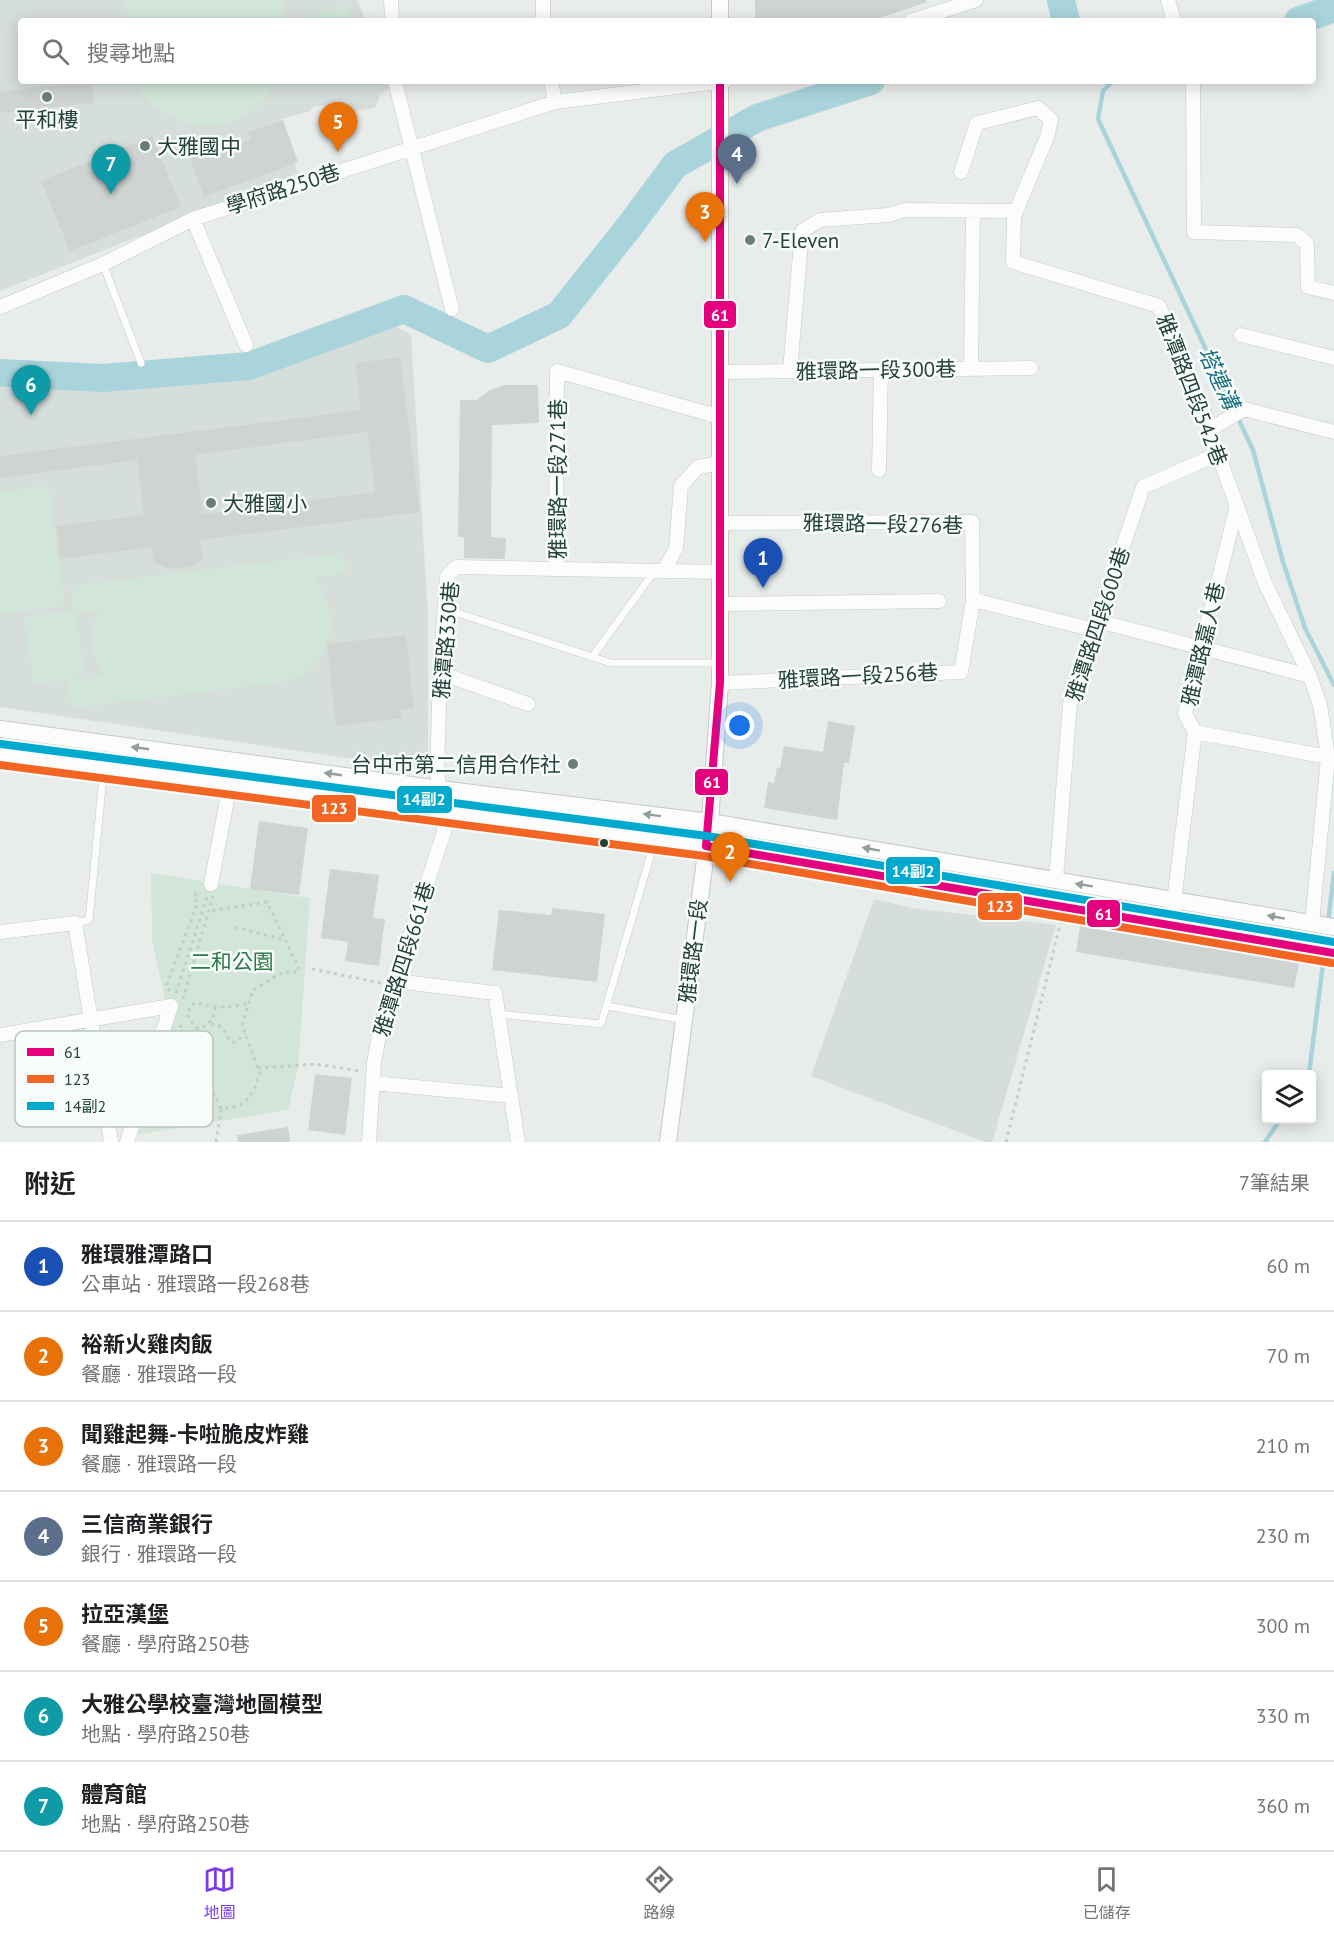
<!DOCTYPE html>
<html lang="zh-TW">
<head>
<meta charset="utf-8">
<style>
	body { margin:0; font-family:"PT Sans","Noto Sans TC",sans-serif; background:#f6f6f6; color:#202124 }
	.controls { position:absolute; right:18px; bottom:18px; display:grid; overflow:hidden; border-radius:6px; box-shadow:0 3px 15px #0003 }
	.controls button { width:54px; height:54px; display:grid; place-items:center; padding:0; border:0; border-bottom:2px solid #e0e0e0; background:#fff; color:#202124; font:30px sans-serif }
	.you { position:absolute; left:740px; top:726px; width:21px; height:21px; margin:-15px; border:4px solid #fff; border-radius:50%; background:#1a73e8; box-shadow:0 0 0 9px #1a73e833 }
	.badge { display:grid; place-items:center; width:39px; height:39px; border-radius:50%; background:#7c3aed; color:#fff; font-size:20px; font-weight:700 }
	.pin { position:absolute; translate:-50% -50px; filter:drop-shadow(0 2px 3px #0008) }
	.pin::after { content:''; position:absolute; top:32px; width:21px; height:18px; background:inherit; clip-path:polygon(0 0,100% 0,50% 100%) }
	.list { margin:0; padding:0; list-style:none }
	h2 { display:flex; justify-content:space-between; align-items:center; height:78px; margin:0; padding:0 24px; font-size:26px }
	h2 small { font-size:20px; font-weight:400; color:#757577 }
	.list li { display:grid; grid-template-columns:39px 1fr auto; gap:18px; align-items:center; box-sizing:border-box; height:90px; padding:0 24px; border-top:2px solid #e0e0e0 }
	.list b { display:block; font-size:22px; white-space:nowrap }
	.list p { margin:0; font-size:20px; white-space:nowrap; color:#757577 }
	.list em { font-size:20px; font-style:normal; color:#757577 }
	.icon { flex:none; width:33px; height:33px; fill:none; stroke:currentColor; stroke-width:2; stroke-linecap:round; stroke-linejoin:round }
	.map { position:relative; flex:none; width:1334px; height:1142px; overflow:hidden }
	.search { position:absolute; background:#fff; box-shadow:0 3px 15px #0003; left:18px; right:18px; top:18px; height:66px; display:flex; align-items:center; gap:15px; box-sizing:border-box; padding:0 21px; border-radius:6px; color:#757577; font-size:22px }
	.sheet { height:708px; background:#fff }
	nav { display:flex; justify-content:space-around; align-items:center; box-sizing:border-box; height:84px; border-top:2px solid #e0e0e0; background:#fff; font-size:16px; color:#757577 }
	nav a { display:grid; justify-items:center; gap:3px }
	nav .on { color:#7c3aed }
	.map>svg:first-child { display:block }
</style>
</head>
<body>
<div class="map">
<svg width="1334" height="1142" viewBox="0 0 1334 1142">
	<rect width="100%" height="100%" fill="#e8edeb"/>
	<path fill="#d6dedb" d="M0,0h357l9,21h-345v60h370l2,4 -13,10 -5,13 -20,3 -5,-5 -13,2 -14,-3 -10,2 -5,5 -27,7 17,55 -298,117z
		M391,324l20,11 17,280v155l-428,-63v-319l37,2 104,-3 22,-6 82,-8 57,-16z
		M874,899l38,9 144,17 -64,217h-7l-174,-66z"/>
	<path fill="#d1e6d8" d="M126,0h156l1,21h-156z
		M346,3l8,18h-39l-2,-4z
		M135,81h140c-5,11 -13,22 -23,30 -37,27 -99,13 -117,-30z
		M49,486l16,120 -65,8v-122z
		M343,553l3,20 -33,5c25,29 26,76 -12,97 -8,5 -18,6 -27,8l-202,25 -3,-26 38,-6c-18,-19 -17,-43 -8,-66l-23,3 9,64 -51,7 -10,-67 49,-7 -2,-24z
		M151,873l159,25 -12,170 -10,42 -154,25 36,-113 -18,-82z"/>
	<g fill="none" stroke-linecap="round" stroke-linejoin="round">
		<path stroke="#a9d4db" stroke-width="4.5" d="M1113,81l-10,10 -5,28 155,331 30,112 22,66 29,57
			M1325,948l9,-75
			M1309,1074l15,-118
			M1265,1142l15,-22"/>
		<path stroke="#a9d4db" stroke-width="28" d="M1061,0l5,21
			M1298,21l36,-13
			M0,373l103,5 146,-12 155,-57 84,40 71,-34 70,-88 46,-62 82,-47 114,-37"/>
	</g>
	<path fill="#cfd4d2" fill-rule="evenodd" d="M755,0h171l1,2 -56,19h-116z
		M92,81l2,22 -94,10v-21z
		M283,120l15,42 -94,35 -15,-42 22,-8 5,6 35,-13 -3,-8z
		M152,136l29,71 -111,44 -29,-70z
		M400,357l20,155 -220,28 3,18 -10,8 -13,3 -13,-1 -13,-5 -3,-16 -91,12 -4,-33 88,-11 -7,-55 -137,18v-22l361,-46 -6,-47zM367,432l8,60 -172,22 -8,-59z
		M504,385h34l1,38 -47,2 -1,112 15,1 -1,21 -41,-1v-21h-6l2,-137h17l11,-9z
		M406,635l8,73 -13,2 1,8 -66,8 -9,-82z
		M828,721l27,5 -6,37h-5l-7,57 -73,-12 4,-26 6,1 3,-16 3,1 4,-22 39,6z
		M259,821l49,7 -9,67 -49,-6z
		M330,869l49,6 -6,43 12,1 -6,47 -34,-5 3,-19 -27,-4z
		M552,908l53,6 -8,68 -105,-12 7,-60 52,5z
		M1080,926l219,37 -5,25 -218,-36z
		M315,1074l37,4 -7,57 -37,-5z
		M288,1127l2,15h-52l-1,-7z"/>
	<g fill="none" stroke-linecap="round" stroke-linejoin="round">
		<g stroke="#c5cac8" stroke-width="8">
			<path id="service" d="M103,264l38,99
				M445,609l166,54h109
				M592,657l62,-85
				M75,923l14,-3 15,-153
				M607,1006l77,14
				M498,1014l103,10 54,-184"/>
		</g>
		<g stroke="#c5cac8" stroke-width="15">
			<path id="minor" d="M391,0l1,21
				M543,0v21
				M1168,0l6,21
				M911,21l65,-21
				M395,81l57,228
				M551,81l4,21
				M1193,81l1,151 103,3 10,9 1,43 26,6
				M961,172l16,-49 61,-15 13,12 -4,17 -33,79 -1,46 146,44 52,123 7,25 47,129 45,93 10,29 8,52 -16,166
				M193,219l53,126
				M0,307l103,-43 90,-45 362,-117 170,-21
				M1241,335l93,23
				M971,369l2,-158
				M790,371l12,-140 18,-11 68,-5 17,-5 111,1
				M720,372l311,-4
				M720,417l-163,-46 -1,198 164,3
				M1211,429l33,-20 90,23
				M879,470l2,-100
				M664,571l12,-23 5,-62 17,-19 22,-4
				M973,600l122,30
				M720,604l219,-3
				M1098,621l212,55
				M440,673l88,31
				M720,683l241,-11 12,-72 -1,-78 -252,1
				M1195,732l133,25
				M1056,880l14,-177 73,-216 75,-33
				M211,884l19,-100
				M1171,925l24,-193 -10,-18 52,-209
				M0,932l75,-9 36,219
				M395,981l100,12 23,149
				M0,1035l171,-29 -44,136
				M373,1083l138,13
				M369,1142l5,-79 7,-39 63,-192v-19l-7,-40 3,-100 7,-97 9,-9 100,2"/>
		</g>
		<g stroke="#c5cac8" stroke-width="18">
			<path id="tertiary" d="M720,21v-21
				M0,729l440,60 270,33 624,105
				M0,754l706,92 628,107
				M668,1142l42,-320 10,-139v-602"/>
		</g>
		<path stroke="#c3ccca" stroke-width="3" stroke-dasharray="3 4.5" stroke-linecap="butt" d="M235,927l51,13
			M312,969l69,14
			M170,991l-4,-4 32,-85 -4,-3 2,-6h5
			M176,993l31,-96
			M183,999l30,-103
			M215,1007l-2,12 -11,9h-6l-9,-14 4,-9 6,-3c16,8 35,4 52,2
			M211,1024c12,-1 13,9 20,18h5l9,-8
			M180,1025l41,84c27,-3 30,-11 39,-35l-18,-49 11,-35 30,-18h16l-2,-8 -30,-62 -58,9
			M258,1068l58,-4 44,7
			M216,1142l5,-33
			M1006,1142l55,-221"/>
		<use href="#service" stroke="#fcfcfc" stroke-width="7"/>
		<use href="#minor" stroke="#fcfcfc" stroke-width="14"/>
		<use href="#tertiary" stroke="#fcfcfc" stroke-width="16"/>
		<g stroke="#f7fbf9" stroke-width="12">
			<path id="bus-1" d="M720,81v602l-14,163 628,107"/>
		</g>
		<g stroke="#f7fbf9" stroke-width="12">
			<path id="bus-2" d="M0,765l704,91 628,107"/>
		</g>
		<g stroke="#f7fbf9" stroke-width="12">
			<path id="bus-3" d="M1,744l706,92 627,106"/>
		</g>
		<use href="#bus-1" stroke="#e5007d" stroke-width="8"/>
		<use href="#bus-2" stroke="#f26522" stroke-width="8"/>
		<use href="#bus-3" stroke="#00a9ce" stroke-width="8"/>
	</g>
	<defs><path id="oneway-solid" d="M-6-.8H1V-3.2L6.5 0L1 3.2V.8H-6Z" transform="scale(1.5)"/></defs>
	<g fill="#909f9b">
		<use href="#oneway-solid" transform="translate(140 748) rotate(-172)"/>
		<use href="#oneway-solid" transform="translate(333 774) rotate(-172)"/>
		<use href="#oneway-solid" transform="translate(652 815) rotate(-173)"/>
		<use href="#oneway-solid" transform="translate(871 849) rotate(-170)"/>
		<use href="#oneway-solid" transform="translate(1084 885) rotate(-171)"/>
		<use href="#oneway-solid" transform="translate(1276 917) rotate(-170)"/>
	</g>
	<g fill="#697e78" stroke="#f7fbf9" stroke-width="2">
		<circle cx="47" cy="97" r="6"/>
		<circle cx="145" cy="146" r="6"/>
		<circle cx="750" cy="240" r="6"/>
		<circle cx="211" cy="503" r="6"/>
		<circle cx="573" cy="764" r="6"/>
	</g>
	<circle fill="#24423a" stroke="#f7fbf9" stroke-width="2" cx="604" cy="843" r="5"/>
	<g text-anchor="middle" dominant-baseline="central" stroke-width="5" stroke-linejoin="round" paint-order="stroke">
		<g font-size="21" fill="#24423a" stroke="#f7fbf9" text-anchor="start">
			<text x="47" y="119" text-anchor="middle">平和樓</text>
			<text x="157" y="146">大雅國中</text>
			<text x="762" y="240">7-Eleven</text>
			<text x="223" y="503">大雅國小</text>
			<text x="561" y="764" text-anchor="end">台中市第二信用合作社</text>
		</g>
		<g font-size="21" fill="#24423a" stroke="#f7fbf9">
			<text transform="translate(283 189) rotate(-18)">學府路250巷</text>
			<text transform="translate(876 370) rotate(-1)">雅環路一段300巷</text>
			<text transform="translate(1192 390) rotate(69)">雅潭路四段542巷</text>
			<text transform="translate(557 479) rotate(-90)">雅環路一段271巷</text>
			<text transform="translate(883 524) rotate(1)">雅環路一段276巷</text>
			<text transform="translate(1098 624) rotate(-72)">雅潭路四段600巷</text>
			<text transform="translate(446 640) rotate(-85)">雅潭路330巷</text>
			<text transform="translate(1203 644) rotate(-77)">雅潭路嘉人巷</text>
			<text transform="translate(858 676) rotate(-3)">雅環路一段256巷</text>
			<text transform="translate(693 951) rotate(-83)">雅環路一段</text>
			<text transform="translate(404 959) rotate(-73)">雅潭路四段661巷</text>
		</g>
		<g font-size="21" fill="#2d7a4b" stroke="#f7fbf9">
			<text x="232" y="961">二和公園</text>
		</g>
		<g font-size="22" font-style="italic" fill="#1c6f80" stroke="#f7fbf9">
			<text transform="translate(1219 378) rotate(65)">塔連溝</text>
		</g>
	</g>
	<rect x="15" y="1031" width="198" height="96" rx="9" fill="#f7fbf9" stroke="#b8c4c0" stroke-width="1.5"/>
	<rect x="27" y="1048" width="27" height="8" fill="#e5007d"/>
	<rect x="27" y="1075" width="27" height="8" fill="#f26522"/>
	<rect x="27" y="1102" width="27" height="8" fill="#00a9ce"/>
	<g font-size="16" fill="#24423a">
		<text x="64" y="1058">61</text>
		<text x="64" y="1085">123</text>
		<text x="64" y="1112">14副2</text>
	</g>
	<g stroke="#f7fbf9" stroke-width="2">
		<rect x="703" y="300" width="34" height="29" rx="6" fill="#e5007d"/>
		<rect x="694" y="768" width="35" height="28" rx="6" fill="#e5007d"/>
		<rect x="396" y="785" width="57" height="29" rx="6" fill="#00a9ce"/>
		<rect x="311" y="794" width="46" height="29" rx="6" fill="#f26522"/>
		<rect x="885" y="856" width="56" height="29" rx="6" fill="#00a9ce"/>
		<rect x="977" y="892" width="46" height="29" rx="6" fill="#f26522"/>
		<rect x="1086" y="899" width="35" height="29" rx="6" fill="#e5007d"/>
	</g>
	<g font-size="16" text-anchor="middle" font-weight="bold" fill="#fff">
		<text x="720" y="321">61</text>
		<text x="712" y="788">61</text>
		<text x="424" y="805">14副2</text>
		<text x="334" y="814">123</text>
		<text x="913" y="877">14副2</text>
		<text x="1000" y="912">123</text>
		<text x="1104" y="920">61</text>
	</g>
</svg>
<div class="controls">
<button><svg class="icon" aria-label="layers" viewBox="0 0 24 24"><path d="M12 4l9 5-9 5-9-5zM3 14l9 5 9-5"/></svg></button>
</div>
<div class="you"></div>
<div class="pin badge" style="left:763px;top:588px;background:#1a4fb4">1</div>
<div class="pin badge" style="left:730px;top:882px;background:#e8710a">2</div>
<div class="pin badge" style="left:705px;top:242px;background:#e8710a">3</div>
<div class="pin badge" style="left:737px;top:184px;background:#5c6f8a">4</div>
<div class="pin badge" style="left:338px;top:152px;background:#e8710a">5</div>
<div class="pin badge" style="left:31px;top:415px;background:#0f9aa8">6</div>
<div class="pin badge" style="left:111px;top:194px;background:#0f9aa8">7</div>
<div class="search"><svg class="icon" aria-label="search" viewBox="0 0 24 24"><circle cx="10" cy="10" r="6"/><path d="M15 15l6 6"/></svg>搜尋地點</div>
</div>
<section class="sheet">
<h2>附近<small>7筆結果</small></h2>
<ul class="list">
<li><span class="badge" style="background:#1a4fb4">1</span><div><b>雅環雅潭路口</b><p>公車站 · 雅環路一段268巷</p></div><em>60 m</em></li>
<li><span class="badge" style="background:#e8710a">2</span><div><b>裕新火雞肉飯</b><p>餐廳 · 雅環路一段</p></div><em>70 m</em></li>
<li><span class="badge" style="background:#e8710a">3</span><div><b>聞雞起舞-卡啦脆皮炸雞</b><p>餐廳 · 雅環路一段</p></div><em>210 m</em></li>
<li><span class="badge" style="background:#5c6f8a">4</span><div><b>三信商業銀行</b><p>銀行 · 雅環路一段</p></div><em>230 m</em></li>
<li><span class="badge" style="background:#e8710a">5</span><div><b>拉亞漢堡</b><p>餐廳 · 學府路250巷</p></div><em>300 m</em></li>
<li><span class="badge" style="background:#0f9aa8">6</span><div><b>大雅公學校臺灣地圖模型</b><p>地點 · 學府路250巷</p></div><em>330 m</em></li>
<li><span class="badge" style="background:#0f9aa8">7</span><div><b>體育館</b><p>地點 · 學府路250巷</p></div><em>360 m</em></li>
</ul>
</section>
<nav>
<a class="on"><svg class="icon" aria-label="map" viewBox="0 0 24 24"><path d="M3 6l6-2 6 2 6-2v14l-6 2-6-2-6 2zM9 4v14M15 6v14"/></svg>地圖</a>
<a><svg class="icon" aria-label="directions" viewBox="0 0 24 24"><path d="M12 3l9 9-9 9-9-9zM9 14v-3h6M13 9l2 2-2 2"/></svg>路線</a>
<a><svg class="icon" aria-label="saved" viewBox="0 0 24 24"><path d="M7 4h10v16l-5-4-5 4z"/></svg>已儲存</a>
</nav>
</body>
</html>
